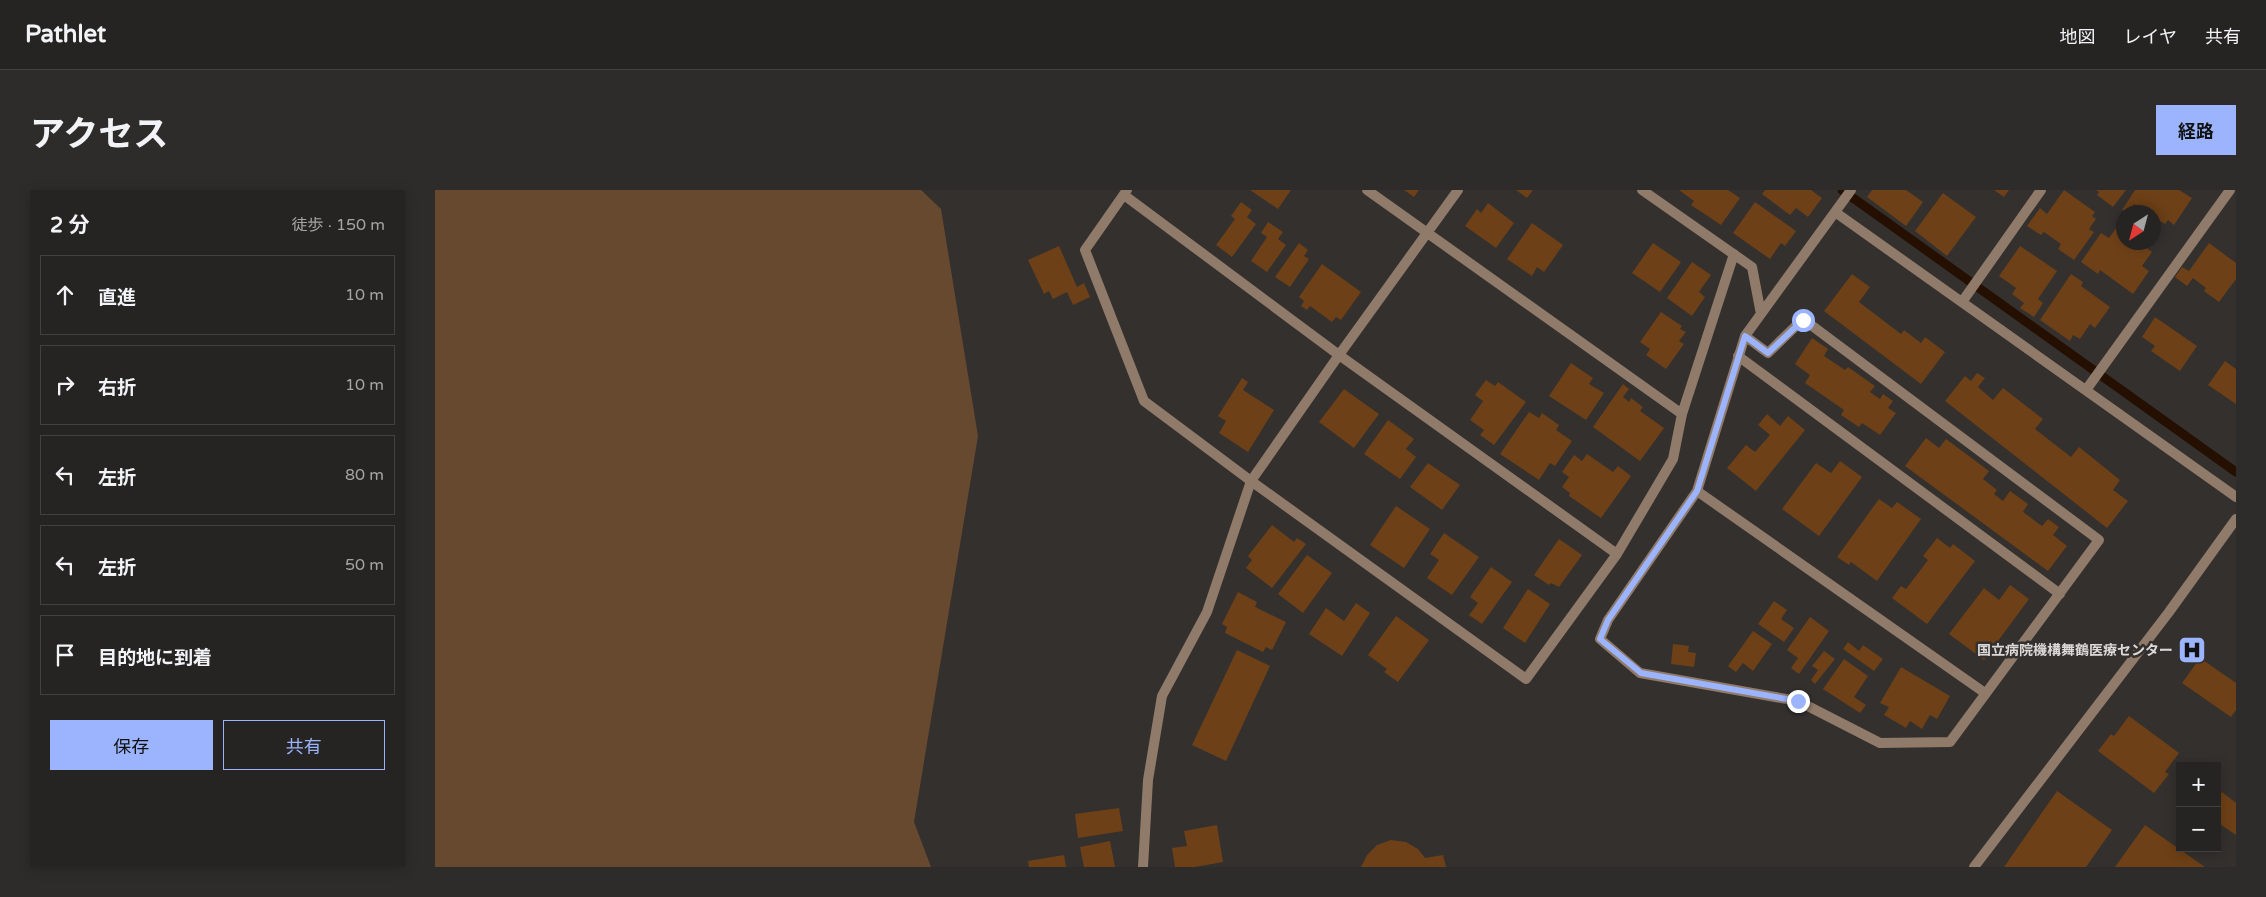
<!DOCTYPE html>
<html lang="ja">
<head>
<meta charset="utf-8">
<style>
	body { margin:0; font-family:"Varela Round","Noto Sans JP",sans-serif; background:#2e2c2a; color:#f1f3f6 }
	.controls { position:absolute; right:15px; bottom:15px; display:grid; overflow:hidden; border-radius:0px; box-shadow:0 2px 12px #0003 }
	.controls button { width:45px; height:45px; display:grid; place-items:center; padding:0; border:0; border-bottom:1px solid #424140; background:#262422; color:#f1f3f6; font:25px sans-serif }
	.compass { position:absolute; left:1681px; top:15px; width:45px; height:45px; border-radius:50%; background:#262422; box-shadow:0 2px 12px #0003; rotate:216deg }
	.stop { position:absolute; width:15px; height:15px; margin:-11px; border:4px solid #9bb4fd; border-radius:50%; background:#fff }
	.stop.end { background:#9bb4fd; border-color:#fff; box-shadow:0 1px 5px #0008 }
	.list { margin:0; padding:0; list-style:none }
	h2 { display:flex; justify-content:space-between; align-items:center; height:65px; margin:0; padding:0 20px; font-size:21px }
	h2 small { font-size:16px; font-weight:400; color:#a4a4a5 }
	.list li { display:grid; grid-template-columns:32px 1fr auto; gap:15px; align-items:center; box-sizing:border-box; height:80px; margin:0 10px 10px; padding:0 10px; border:1px solid #424140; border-radius:0px }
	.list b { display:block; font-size:19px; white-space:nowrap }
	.list em { font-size:16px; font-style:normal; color:#a4a4a5 }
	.actions { display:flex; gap:10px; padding:15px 20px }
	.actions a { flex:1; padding:11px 0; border:1px solid #9bb4fd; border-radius:0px; text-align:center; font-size:18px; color:#9bb4fd }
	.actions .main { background:#9bb4fd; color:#111 }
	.icon { flex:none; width:28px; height:28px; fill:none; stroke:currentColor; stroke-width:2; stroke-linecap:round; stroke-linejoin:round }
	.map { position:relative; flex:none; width:1801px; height:677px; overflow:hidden; border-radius:0px }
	header { display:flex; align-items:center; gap:30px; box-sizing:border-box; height:70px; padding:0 25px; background:#262422; border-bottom:1px solid #424140 }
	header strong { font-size:24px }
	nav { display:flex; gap:28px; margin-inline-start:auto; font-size:18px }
	.intro { display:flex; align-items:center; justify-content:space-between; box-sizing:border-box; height:120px; padding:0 30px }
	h1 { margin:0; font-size:35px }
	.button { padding:12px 22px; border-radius:0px; background:#9bb4fd; color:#111; font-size:18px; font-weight:700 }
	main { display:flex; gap:30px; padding:0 30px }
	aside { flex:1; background:#262422; border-radius:0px; box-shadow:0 2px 12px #0003 }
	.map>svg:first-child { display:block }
</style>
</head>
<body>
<header>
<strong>Pathlet</strong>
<nav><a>地図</a><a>レイヤ</a><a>共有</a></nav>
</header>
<div class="intro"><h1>アクセス</h1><a class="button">経路</a></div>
<main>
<aside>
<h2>2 分<small>徒歩 · 150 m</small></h2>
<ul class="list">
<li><svg class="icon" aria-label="ahead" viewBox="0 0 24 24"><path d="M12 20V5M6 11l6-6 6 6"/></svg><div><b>直進</b></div><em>10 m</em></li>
<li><svg class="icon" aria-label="right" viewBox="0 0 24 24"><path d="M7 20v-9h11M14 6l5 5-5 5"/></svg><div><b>右折</b></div><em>10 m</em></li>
<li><svg class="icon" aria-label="left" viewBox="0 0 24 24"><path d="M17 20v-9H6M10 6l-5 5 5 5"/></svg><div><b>左折</b></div><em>80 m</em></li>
<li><svg class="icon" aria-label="left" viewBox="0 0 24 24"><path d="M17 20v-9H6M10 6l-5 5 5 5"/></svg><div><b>左折</b></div><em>50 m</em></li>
<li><svg class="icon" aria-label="arrive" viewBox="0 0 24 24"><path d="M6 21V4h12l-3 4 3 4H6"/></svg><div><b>目的地に到着</b></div></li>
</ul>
<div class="actions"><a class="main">保存</a><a>共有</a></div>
</aside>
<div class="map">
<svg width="1801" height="677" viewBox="0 0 1801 677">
	<rect width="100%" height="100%" fill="#33302e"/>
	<path fill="#674930" d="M0,0h486l20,19 37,227 -64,386 17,45h-496z"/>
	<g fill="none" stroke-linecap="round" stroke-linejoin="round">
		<path stroke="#250f00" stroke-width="9" d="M1407,0l394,282"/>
	</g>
	<path fill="#6d4017" d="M815,0h41l-13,19z
		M969,0h15l-5,7z
		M1081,0h17l-6,8z
		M1244,0h49l12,8 -19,27 -30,-20 3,-4z
		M1330,0h46l11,8 -14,19 -12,-9 -6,7 -28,-21z
		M1437,0h34l17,12 -17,24 -39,-29z
		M1559,0h15l-5,7z
		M1629,0l31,22 -3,4 4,3 -7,10 5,3 -20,28 -16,-11 3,-5 -17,-12 -3,3 -14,-9 13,-18 7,6z
		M1661,0h30l-13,17 -16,-12 2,-3z
		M1700,0h44l13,8 -18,27 -6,-5 -3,4 -12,-7v-5h-6l-13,-8 -5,8 -7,-2z
		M1508,3l33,24 -29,39 -32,-25z
		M806,12l11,8 -5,7 9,7 -24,33 -16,-12 19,-26 -4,-3z
		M1320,12l41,29 -11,15 -4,-3 -11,16 -37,-26z
		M1053,13l26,20 -18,25 -31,-22 12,-17 4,4z
		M833,32l15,10 -5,7 8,6 -19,27 -16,-11 16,-24 -6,-4z
		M1097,33l31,22 -19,27 -7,-5 -5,9 -25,-17z
		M1682,37l6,5v10h16l13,10 -10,14 7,5 -16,23 -33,-24 -2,4 -17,-12 20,-29 8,5z
		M864,53l9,7 -4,6 5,3 -19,28 -15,-10z
		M1218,53l28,19 -21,30 -28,-19z
		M1774,53l27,20v16l-17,23 -15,-11 2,-3 -13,-10 -6,8 -12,-9 7,-10 7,4z
		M624,56l18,41 7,-4 6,14 -17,8 -6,-13 -14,7 -4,-8 -5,3 -16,-34z
		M1585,56l37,25 -19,28 5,4 -9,14 -14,-9 4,-5 -12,-9 4,-6 -17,-12z
		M1257,72l19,13 -12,17 6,5 -13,19 -25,-18z
		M887,74l39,28 -20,28 -5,-3 -4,5 -22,-16 -3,4 -6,-4 3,-5 -5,-4z
		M1417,84l18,13 -11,15 42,32 3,-4 17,13 4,-6 20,15 -24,32 -97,-73z
		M1636,84l12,8 -2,4 29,21 -15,21 -5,-4 -10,15 -7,-4 -3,6 -30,-21z
		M1226,122l21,14 -2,3 6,3 -7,9 5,3 -18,25 -20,-14 4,-6 -10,-7z
		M1720,127l42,29 -17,25 -29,-20 4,-5 -13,-9z
		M1377,148l16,11 -4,7 21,14 3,-3 27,19 -5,6 10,7 3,-5 10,7 -5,7 8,5 -16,22 -18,-12 -3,4 -18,-12 3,-5 -39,-27 5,-8 -15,-11z
		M1790,171l11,8v35l-28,-19z
		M1136,173l22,15 -4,6 15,9 -18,27 -37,-24z
		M1542,183l8,5 -7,9 15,13 10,-12 40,31 -8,10 36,28 8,-10 41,33 -7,10 15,11 -21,27 -162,-127 20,-25 6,5z
		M807,188l6,4 -5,8 31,20 -26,42 -29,-19 7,-12 -8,-5z
		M1051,190l9,6 3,-4 28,20 -32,43 -14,-10 4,-5 -14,-10 13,-19 -8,-6z
		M1188,194l6,5 -6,8 6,5 2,-4 12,9 -3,4 24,17 -24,33 -47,-34z
		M909,199l35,25 -25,34 -35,-26z
		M1094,222l10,6 3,-5 17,12 -3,5 16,11 -17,25 -5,-3 -11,17 -39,-26z
		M1332,224l13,12 8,-10 17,14 -49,61 -29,-23 19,-23 9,7 15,-17 -12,-10z
		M953,230l26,19 -8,10 10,8 -16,22 -36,-25z
		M1491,248l13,10 7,-9 43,32 -6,8 14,11 -3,4 9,7 7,-10 18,13 -5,8 19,14 6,-7 11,8 -6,8 14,11 -19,25 -143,-105z
		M1152,264l26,18 5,-6 13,10 -30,42 -32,-22 1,-3 -8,-6 7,-10 -7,-5 12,-17 8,6z
		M1405,271l22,16 -43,59 -37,-27 34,-46 15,10z
		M993,273l32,22 -18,25 -32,-23z
		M1444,309l13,9 5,-6 24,17 -44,62 -26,-19 -2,3 -12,-8z
		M961,316l34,23 -26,39 -34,-23z
		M837,335l22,17 3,-4 9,6 -34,44 -26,-20 6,-8 -4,-4z
		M1009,343l35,24 -27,38 -25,-17 12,-18 -9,-6z
		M1502,348l13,10 3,-4 22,17 -48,63 -35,-26 9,-12 5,3 22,-29 -5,-4z
		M1124,349l23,16 -23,32 -8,-4 -2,2 -15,-10z
		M872,365l25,18 -29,40 -25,-19z
		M1056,377l21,15 -30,42 -13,-9 9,-12 -8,-6z
		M1575,395l19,14 -45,61 -35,-26 35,-46 15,12z
		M1093,399l22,15 -25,39 -22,-15z
		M803,402l19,10 -2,5 31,15 -14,28 -6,-3 -3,5 -38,-19 2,-6 -5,-3z
		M1339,411l13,9 -6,9 13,9 -10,14 -26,-18z
		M921,413l14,10 -28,43 -33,-22 17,-26 18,13z
		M961,426l33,24 -31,42 -14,-10 3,-3 -19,-14z
		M1375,427l19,14 -30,43 -8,-6 7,-10 -11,-8z
		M1318,441l19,13 -19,27 -10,-8 -7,9 -8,-6z
		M1413,452l11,9 4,-6 20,14 -9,12 -31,-22z
		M1238,454l16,2 -1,6 8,1 -2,14 -23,-3z
		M802,460l33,16 -44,95 -34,-16z
		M1389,461l11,8 -20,25 -4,-4 7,-10 -6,-4z
		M1765,468l36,25v27l-5,7 -49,-34z
		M1409,469l24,17 -14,21 12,8 -6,8 -37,-24z
		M1466,477l49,29 -13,23 -7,-4 -8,14 -12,-8 -4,7 -22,-13 5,-8 -9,-4z
		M1694,526l50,37 -14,19 4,2 -15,19 -56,-42 13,-17 3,2z
		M1622,601l55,39 -26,37h-82z
		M1787,602l14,11v32l-19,-13v-23z
		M684,618l4,23 -45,7 -3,-24z
		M782,635l6,37 -28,5h-20l-3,-19 15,-2 -3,-15z
		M1710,635l60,42h-90z
		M956,650l15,2 12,7 7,9 18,-3 3,12h-85l6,-12 10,-10z
		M675,651l5,26h-31l-4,-20z
		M629,665l2,12h-37l-1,-6z"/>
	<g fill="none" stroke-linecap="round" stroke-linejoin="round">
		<path stroke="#907a69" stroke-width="10" d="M692,0l-42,60 59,151 107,80 275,198 91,-125 56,-95 9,-45 52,-160
			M932,0l315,224
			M1207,0l110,77 9,47
			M689,5l215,160 278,199
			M1400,22l401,285
			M1527,112l79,-112
			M1310,146l23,17 35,-34 296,221 -149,202 -70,1 -82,-42 -158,-28 -40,-34 8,-19 89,-129 48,-155 106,-146
			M1303,166l322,238
			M1651,200l144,-200
			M1262,301l288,202
			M708,677l5,-87 14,-84 45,-84 44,-131 88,-126 119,-165
			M1539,677l195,-255 67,-93"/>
	</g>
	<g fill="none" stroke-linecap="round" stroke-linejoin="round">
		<path stroke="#9bb4fd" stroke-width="6" d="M1363,511l-157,-28 -41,-34 8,-19 89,-129 48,-155 23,17 35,-33"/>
	</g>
	<defs>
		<g id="hospital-square" transform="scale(1.4375)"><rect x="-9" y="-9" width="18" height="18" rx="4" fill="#9bb4fd" stroke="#33302e"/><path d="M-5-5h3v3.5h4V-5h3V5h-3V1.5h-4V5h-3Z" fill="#111"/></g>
	</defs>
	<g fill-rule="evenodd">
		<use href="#hospital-square" x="1757" y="460"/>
	</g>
	<g text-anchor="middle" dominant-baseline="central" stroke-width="5" stroke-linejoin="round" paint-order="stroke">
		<g font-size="14" font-weight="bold" fill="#dcdad9" stroke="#33302e" text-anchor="end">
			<text x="1738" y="460">国立病院機構舞鶴医療センター</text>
		</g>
	</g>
</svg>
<div class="controls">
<button>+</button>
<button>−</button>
</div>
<svg class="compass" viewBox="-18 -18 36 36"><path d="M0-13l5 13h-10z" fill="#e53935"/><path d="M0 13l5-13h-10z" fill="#a4a4a5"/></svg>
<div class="stop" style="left:1368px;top:130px"></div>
<div class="stop end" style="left:1363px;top:511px"></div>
</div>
</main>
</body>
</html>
